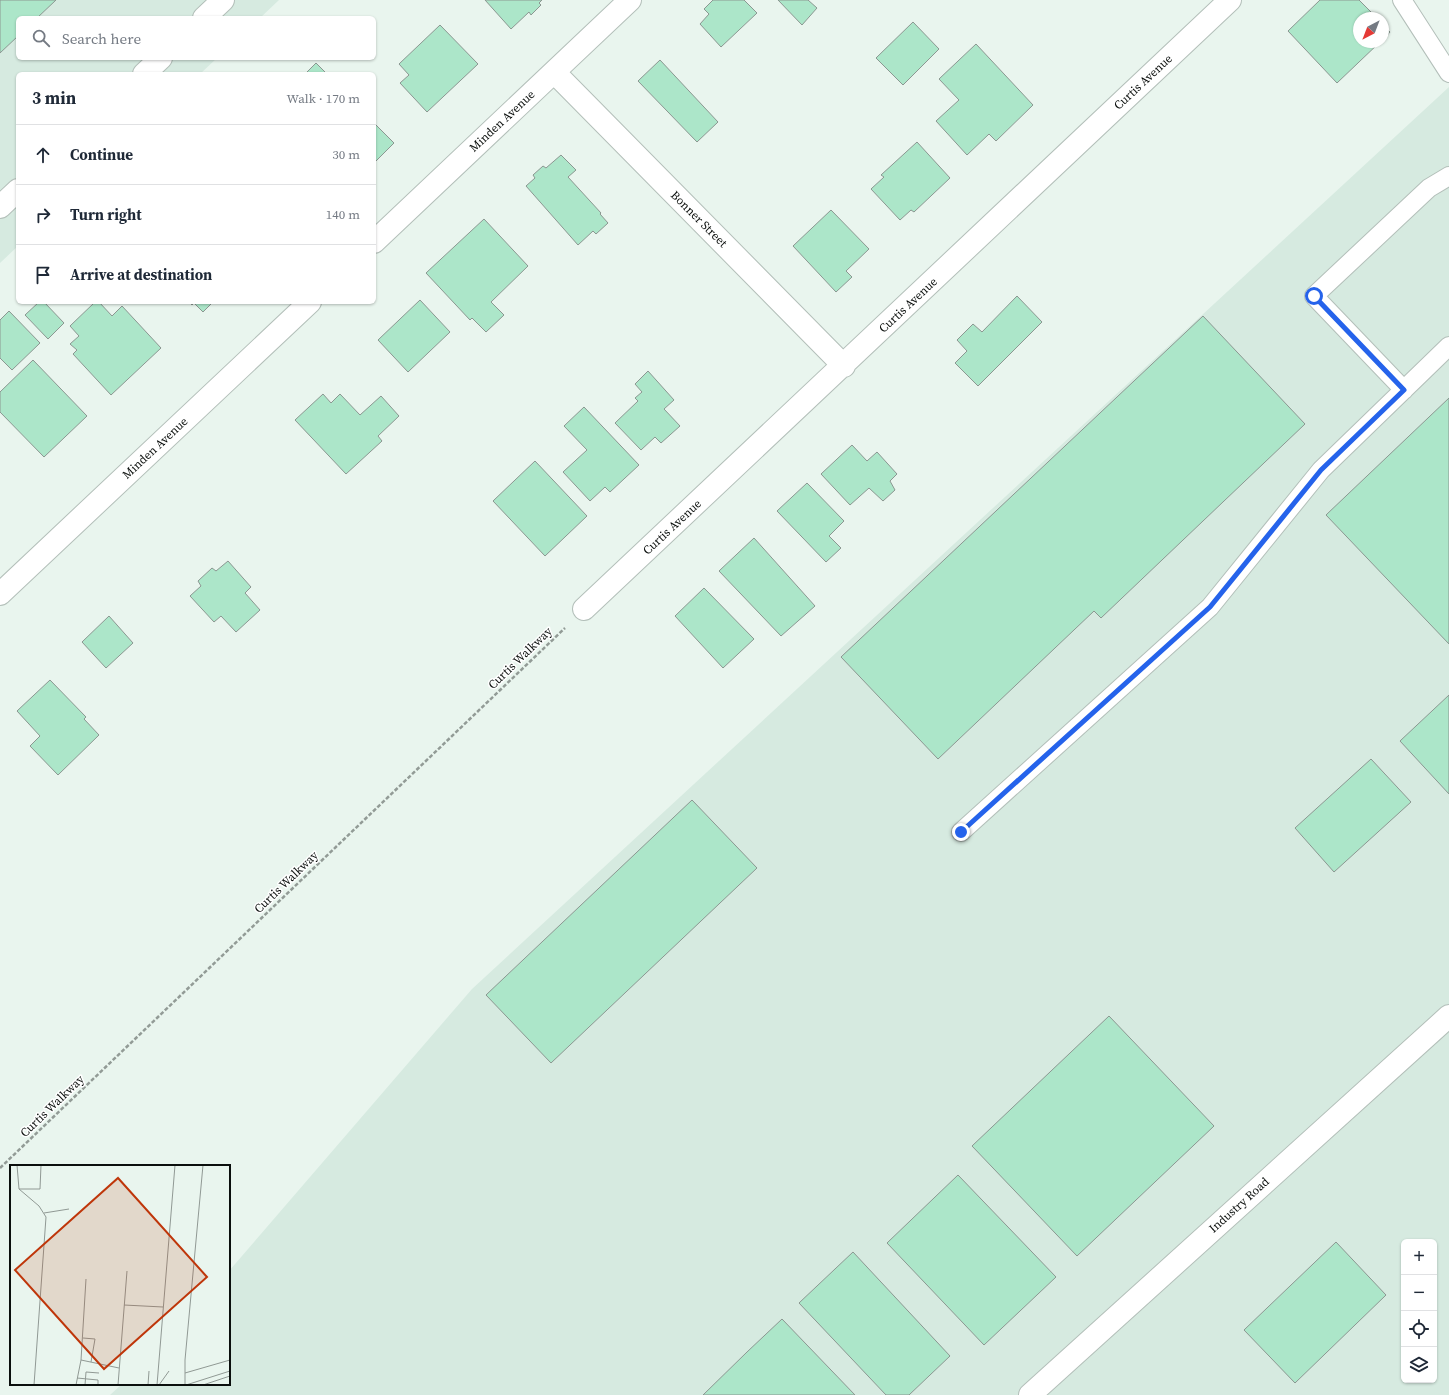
<!DOCTYPE html>
<html lang="en">
<head>
<meta charset="utf-8">
<style>
	body { margin:0; font-family:"Source Serif 4",serif; background:#f2f2f3; color:#1f2937 }
	.controls { position:absolute; right:12px; bottom:12px; display:grid; overflow:hidden; border-radius:6px; box-shadow:0 1px 3px #0004 }
	.controls button { width:36px; height:36px; display:grid; place-items:center; padding:0; border:0; border-bottom:1px solid #e0e1e3; background:#fff; color:#1f2937; font:20px sans-serif }
	.compass { position:absolute; left:1353px; top:12px; width:36px; height:36px; border-radius:50%; background:#fff; box-shadow:0 1px 3px #0004; rotate:222deg }
	.stop { position:absolute; width:12px; height:12px; margin:-9px; border:3px solid #2563eb; border-radius:50%; background:#fff }
	.stop.end { background:#2563eb; border-color:#fff; box-shadow:0 1px 4px #0008 }
	.list { margin:0; padding:0; list-style:none }
	h2 { display:flex; justify-content:space-between; align-items:center; height:52px; margin:0; padding:0 16px; font-size:17px }
	h2 small { font-size:13px; font-weight:400; color:#747a83 }
	.list li { display:grid; grid-template-columns:26px 1fr auto; gap:12px; align-items:center; box-sizing:border-box; height:60px; padding:0 16px; border-top:1px solid #e0e1e3 }
	.list b { display:block; font-size:15px; white-space:nowrap }
	.list em { font-size:13px; font-style:normal; color:#747a83 }
	.icon { flex:none; width:22px; height:22px; fill:none; stroke:currentColor; stroke-width:2; stroke-linecap:round; stroke-linejoin:round }
	.map { position:relative; flex:none; width:1449px; height:1395px; overflow:hidden }
	.search { position:absolute; background:#fff; box-shadow:0 1px 3px #0004; left:16px; top:16px; width:360px; height:44px; display:flex; align-items:center; gap:10px; box-sizing:border-box; padding:0 14px; border-radius:6px; color:#747a83; font-size:15px }
	.panel { position:absolute; background:#fff; box-shadow:0 1px 3px #0004; left:16px; top:72px; width:360px; height:232px; border-radius:6px }
	.map>svg:first-child { display:block }
</style>
</head>
<body>
<div class="map">
<svg width="1449" height="1395" viewBox="0 0 1449 1395">
	<rect width="100%" height="100%" fill="#e9f5ee"/>
	<path fill="#d6eae0" fill-rule="evenodd" d="M0,0h279l-19,18h-242v40h199l-17,16h-182v172l-18,17z
		M1449,87v1308h-1339l12,-11h107v-113l243,-282zM1404,1242h30v138h-30z"/>
	<path fill="#ace6c9" stroke="#8b9791" d="M0,0h56l-19,18h-19v18l-18,17z
		M485,0h57l-3,3 2,2 -10,10 -2,-3 -18,17z
		M713,0h31l13,13 -36,34 -21,-23 9,-10 -5,-5z
		M778,0h30l9,8 -15,17z
		M1320,0h39l18,18h-18v24h21l-43,41 -49,-52z
		M913,22l26,27 -36,36 -27,-27z
		M440,25l38,39 -51,48 -27,-29 9,-8 -10,-11z
		M1383,25l7,7 -7,8z
		M976,44l57,61 -37,36 -7,-7 -22,21 -31,-34 23,-21 -20,-21z
		M660,60l58,62 -21,20 -59,-61z
		M316,63l11,11h-22z
		M374,123l20,20 -20,20z
		M917,142l33,36 -36,34 -3,-2 -11,10 -29,-31 13,-12 -3,-2z
		M561,155l15,15 -8,7 33,36 -1,1 8,9 -12,11 -3,-3 -15,14 -52,-59 9,-8 -2,-3 10,-9 3,2z
		M831,210l38,39 -23,22 6,6 -16,15 -43,-46z
		M484,219l44,47 -37,36 13,13 -18,17 -14,-14 -2,2 -44,-47z
		M1017,296l25,26 -64,64 -23,-23 12,-12 -10,-11 16,-16 9,8z
		M420,300l30,32 -42,40 -30,-32z
		M39,302h5l20,21 -16,16 -23,-24z
		M95,302h4l13,14 10,-10 39,42 -50,47 -38,-41 4,-4 -7,-6 9,-8 -9,-10z
		M189,302h24l-10,10 -9,-9 -2,2z
		M9,311l31,32 -28,27 -12,-12v-38z
		M1203,316l102,108 -204,194 -7,-7 -156,148 -97,-102z
		M33,360l54,56 -43,41 -44,-45v-20z
		M648,371l26,29 -10,9 16,17 -19,17 -6,-6 -14,13 -26,-27 23,-22 -3,-3 7,-6 -7,-8z
		M323,394l8,9 9,-9 20,21 21,-19 18,20 -21,20 4,5 -36,33 -51,-54z
		M1449,398v246l-123,-129z
		M584,407l55,58 -29,27 -5,-5 -15,14 -27,-29 24,-22 -23,-24z
		M852,445l15,16 10,-9 20,22 -7,7 5,9 -12,11 -14,-13 -19,17 -29,-31z
		M535,461l52,55 -42,40 -52,-55z
		M807,483l37,38 -15,15 12,12 -15,14 -49,-51z
		M754,538l61,68 -34,30 -62,-65z
		M228,561l23,26 -6,6 15,17 -24,22 -15,-16 -7,6 -24,-26 11,-10 -3,-5 14,-13 4,3z
		M704,588l50,51 -31,29 -48,-52z
		M109,616l24,27 -27,25 -24,-26z
		M50,680l36,37 -2,2 15,16 -41,40 -28,-29 10,-10 -23,-25z
		M1449,695v99l-49,-53z
		M1371,759l40,43 -77,70 -39,-44z
		M692,800l65,68 -206,195 -65,-68z
		M1109,1016l105,110 -137,130 -105,-110z
		M958,1175l98,102 -72,68 -97,-102z
		M1336,1242l50,53 -91,88 -51,-53z
		M853,1252l97,104 -41,39h-23l-87,-92z
		M782,1319l73,76h-152l44,-43z"/>
	<g fill="none" stroke-linecap="round" stroke-linejoin="round">
		<g stroke="#b3bfb9" stroke-width="20">
			<path id="lane" d="M1402,0l47,73
				M1404,390l-90,-94 115,-108 20,-12
				M961,832l249,-225 111,-137 128,-124"/>
		</g>
		<g stroke="#b3bfb9" stroke-width="24">
			<path id="street" d="M204,18l19,-18
				M554,72l290,294
				M144,74l17,-16
				M0,207l18,-17
				M374,242l256,-242
				M0,594l310,-292
				M584,609l646,-609
				M1030,1395l419,-379"/>
		</g>
		<path stroke="#929b96" stroke-width="2.5" stroke-dasharray="4 2" stroke-linecap="butt" d="M0,1168l565,-540"/>
		<use href="#lane" stroke="#fff" stroke-width="18"/>
		<use href="#street" stroke="#fff" stroke-width="22"/>
	</g>
	<g fill="none" stroke-linecap="round" stroke-linejoin="round">
		<path stroke="#2563eb" stroke-width="5" d="M961,832l249,-225 111,-137 83,-80 -90,-94"/>
	</g>
	<g text-anchor="middle" dominant-baseline="central" stroke-width="3" stroke-linejoin="round" paint-order="stroke">
		<g font-size="12" fill="#0b0f0d" stroke="#fff">
			<text transform="translate(1143 82) rotate(-43)">Curtis Avenue</text>
			<text transform="translate(502 121) rotate(-43)">Minden Avenue</text>
			<text transform="translate(699 219) rotate(45)">Bonner Street</text>
			<text transform="translate(908 305) rotate(-43)">Curtis Avenue</text>
			<text transform="translate(155 448) rotate(-43)">Minden Avenue</text>
			<text transform="translate(672 527) rotate(-43)">Curtis Avenue</text>
			<text transform="translate(520 658) rotate(-44)">Curtis Walkway</text>
			<text transform="translate(286 882) rotate(-44)">Curtis Walkway</text>
			<text transform="translate(52 1106) rotate(-44)">Curtis Walkway</text>
			<text transform="translate(1239 1205) rotate(-42)">Industry Road</text>
		</g>
	</g>
	<g transform="translate(10 1165)">
		<rect width="220" height="220" fill="#e9f5ee"/>
		<path fill="none" stroke="#909994" stroke-width="1" d="M7,0l2,24 20,17 7,11 -12,168M9,24h21l1,-24M34,48l25,-4M114,140l39,2M73,173l12,1 -4,23M71,195l38,8M175,208l45,-13M67,213l21,2v5M66,220l5,-25 5,-81M75,220l1,-13 13,1M108,220l9,-114M138,220l1,-14M147,220l18,-220M149,220l10,-14M175,220v-25l18,-195M176,220l44,-14M193,220l27,-9"/>
		<path fill="#bf360a" fill-opacity="0.15" stroke="#bf360a" stroke-width="2" d="M108,13l89,99 -103,92 -89,-99z"/>
		<rect width="220" height="220" fill="none" stroke="#0b0f0d" stroke-width="2"/>
	</g>
</svg>
<div class="controls">
<button>+</button>
<button>−</button>
<button><svg class="icon" aria-label="locate" viewBox="0 0 24 24"><circle cx="12" cy="12" r="6"/><path d="M12 2v4M12 18v4M2 12h4M18 12h4"/></svg></button>
<button><svg class="icon" aria-label="layers" viewBox="0 0 24 24"><path d="M12 4l9 5-9 5-9-5zM3 14l9 5 9-5"/></svg></button>
</div>
<svg class="compass" viewBox="-18 -18 36 36"><path d="M0-13l5 13h-10z" fill="#e53935"/><path d="M0 13l5-13h-10z" fill="#747a83"/></svg>
<div class="stop" style="left:1314px;top:296px"></div>
<div class="stop end" style="left:961px;top:832px"></div>
<div class="search"><svg class="icon" aria-label="search" viewBox="0 0 24 24"><circle cx="10" cy="10" r="6"/><path d="M15 15l6 6"/></svg>Search here</div>
<section class="panel">
<h2>3 min<small>Walk · 170 m</small></h2>
<ul class="list">
<li><svg class="icon" aria-label="ahead" viewBox="0 0 24 24"><path d="M12 20V5M6 11l6-6 6 6"/></svg><div><b>Continue</b></div><em>30 m</em></li>
<li><svg class="icon" aria-label="right" viewBox="0 0 24 24"><path d="M7 20v-9h11M14 6l5 5-5 5"/></svg><div><b>Turn right</b></div><em>140 m</em></li>
<li><svg class="icon" aria-label="arrive" viewBox="0 0 24 24"><path d="M6 21V4h12l-3 4 3 4H6"/></svg><div><b>Arrive at destination</b></div></li>
</ul>
</section>
</div>
</body>
</html>
